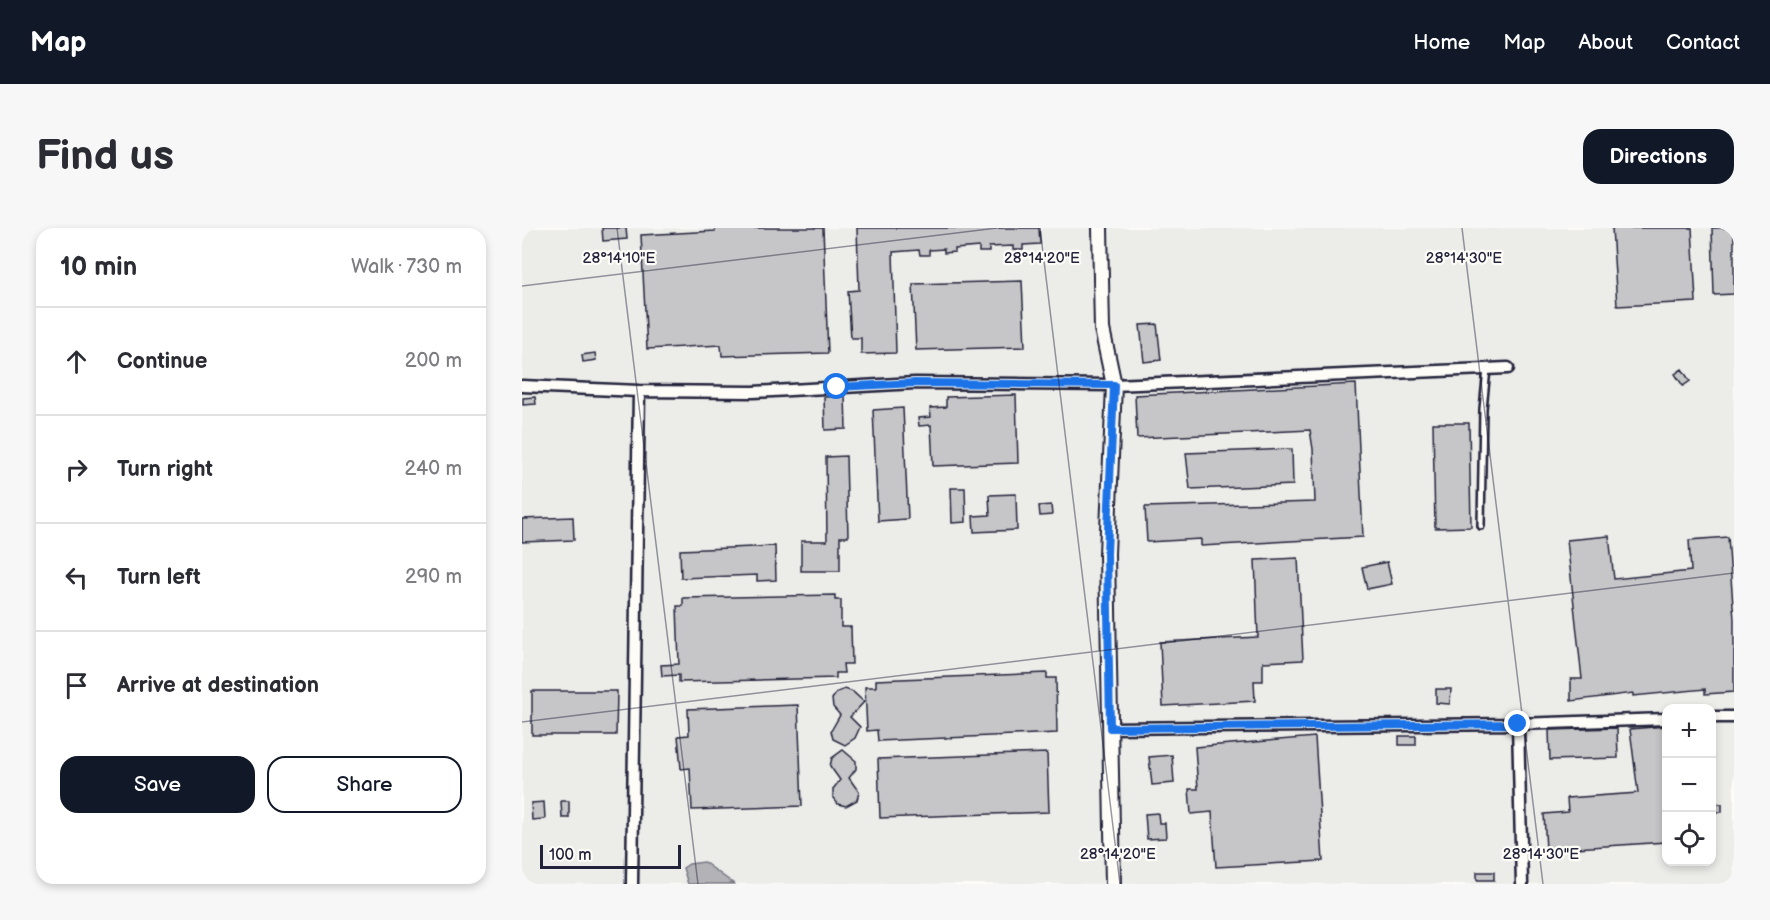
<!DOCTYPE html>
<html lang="en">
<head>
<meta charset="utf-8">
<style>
	body { margin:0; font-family:"Balsamiq Sans",sans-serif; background:#f7f7f7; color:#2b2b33 }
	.controls { position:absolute; right:18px; bottom:18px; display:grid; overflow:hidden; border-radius:12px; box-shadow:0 3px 9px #0003 }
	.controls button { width:54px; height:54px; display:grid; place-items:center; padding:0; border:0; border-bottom:2px solid #e1e1e2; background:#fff; color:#2b2b33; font:30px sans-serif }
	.scale { position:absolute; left:18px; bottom:15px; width:141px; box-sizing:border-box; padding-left:6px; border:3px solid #22223b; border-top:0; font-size:16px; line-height:21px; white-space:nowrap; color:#22223b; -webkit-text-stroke:4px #fdfcf7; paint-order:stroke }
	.stop { position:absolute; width:18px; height:18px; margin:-14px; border:4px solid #1a73e8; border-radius:50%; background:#fff }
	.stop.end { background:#1a73e8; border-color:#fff; box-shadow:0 2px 6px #0008 }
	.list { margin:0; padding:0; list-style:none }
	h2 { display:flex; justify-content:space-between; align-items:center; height:78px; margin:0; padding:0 24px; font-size:26px }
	h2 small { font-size:20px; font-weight:400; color:#7c7c81 }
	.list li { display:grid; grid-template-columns:39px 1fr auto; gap:18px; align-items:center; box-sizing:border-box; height:108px; padding:0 24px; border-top:2px solid #e1e1e2 }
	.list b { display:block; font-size:22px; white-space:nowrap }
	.list em { font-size:20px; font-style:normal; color:#7c7c81 }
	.actions { display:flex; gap:12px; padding:18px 24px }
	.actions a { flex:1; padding:14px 0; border:2px solid #111827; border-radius:18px; text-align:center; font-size:21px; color:#111827 }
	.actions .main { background:#111827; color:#fff }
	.icon { flex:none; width:33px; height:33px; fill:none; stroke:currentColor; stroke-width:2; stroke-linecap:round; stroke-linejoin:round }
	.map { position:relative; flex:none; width:1212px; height:656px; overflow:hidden; border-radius:18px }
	header { display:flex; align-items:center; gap:36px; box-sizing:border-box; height:84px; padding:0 30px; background:#111827; color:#fff }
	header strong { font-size:28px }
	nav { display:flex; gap:33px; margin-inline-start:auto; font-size:21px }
	.intro { display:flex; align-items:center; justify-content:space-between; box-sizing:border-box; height:144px; padding:0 36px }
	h1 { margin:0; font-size:42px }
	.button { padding:15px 27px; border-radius:18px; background:#111827; color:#fff; font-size:21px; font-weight:700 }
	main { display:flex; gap:36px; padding:0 36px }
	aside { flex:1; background:#fff; border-radius:18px; box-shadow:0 3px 9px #0003 }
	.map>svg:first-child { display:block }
</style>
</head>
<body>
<header>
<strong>Map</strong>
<nav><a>Home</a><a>Map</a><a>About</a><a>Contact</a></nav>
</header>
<div class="intro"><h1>Find us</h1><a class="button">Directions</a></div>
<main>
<aside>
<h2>10 min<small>Walk · 730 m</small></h2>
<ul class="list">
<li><svg class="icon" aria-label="ahead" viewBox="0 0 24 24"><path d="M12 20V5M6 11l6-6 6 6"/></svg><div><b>Continue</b></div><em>200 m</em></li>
<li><svg class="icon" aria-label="right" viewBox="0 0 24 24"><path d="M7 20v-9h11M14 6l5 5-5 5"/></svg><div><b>Turn right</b></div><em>240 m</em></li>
<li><svg class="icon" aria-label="left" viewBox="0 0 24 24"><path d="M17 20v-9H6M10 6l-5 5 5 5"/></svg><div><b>Turn left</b></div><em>290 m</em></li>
<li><svg class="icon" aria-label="arrive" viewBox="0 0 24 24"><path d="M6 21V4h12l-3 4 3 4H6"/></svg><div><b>Arrive at destination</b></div></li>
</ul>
<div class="actions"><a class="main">Save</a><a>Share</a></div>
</aside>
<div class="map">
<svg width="1212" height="656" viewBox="0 0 1212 656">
	<rect width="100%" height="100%" fill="#fdfcf7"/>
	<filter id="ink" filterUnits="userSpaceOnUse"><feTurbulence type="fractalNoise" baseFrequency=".0167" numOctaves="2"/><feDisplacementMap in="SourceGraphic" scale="12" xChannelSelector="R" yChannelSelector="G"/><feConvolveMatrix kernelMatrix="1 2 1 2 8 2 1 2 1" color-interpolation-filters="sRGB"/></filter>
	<g filter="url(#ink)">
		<path fill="#ecece9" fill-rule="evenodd" d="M0,0h1212v656h-1212zM1144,481h46v153h-46z"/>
		<path fill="#b2b2b7" stroke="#787885" stroke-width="1.5" d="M182,634l30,22h-46l-5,-16 6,-4z"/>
		<path fill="#c6c6c8" stroke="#22223b" stroke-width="1.5" d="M80,0h24l1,11 -24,2z
			M193,0h108l5,125 -106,3 -1,-11 -74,4 -6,-114 74,-4z
			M335,0h182l1,16 -17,1v5h-10v-4l-24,1v5h-10v-5l-24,2v3l-11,1v-4l-15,1v5h-9l-1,-5 -26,2 3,101 -35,1v-16h-10l-3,-47 11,-1z
			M1090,0h80l4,74 -79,4z
			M1190,0h22v66l-20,1z
			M500,53l3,66 -109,3 -3,-66z
			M635,96l4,36 -17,2 -4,-37z
			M73,125l1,7 -13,2 -1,-7z
			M1160,141l8,12 -7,5 -8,-12z
			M834,156l7,153 -162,9v-7l-54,3 -2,-35 170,-5 -2,-53 -3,-19 -173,8 -2,-43z
			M494,167l2,68 -85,3 -2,-41 -12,1 -1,-8 13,-1 -1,-9 16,-1v-10z
			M323,168l1,33 -21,1 -1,-33z
			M13,169l1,7 -13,1v-7z
			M381,180l5,111 -30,2 -5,-111z
			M911,195h36l2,104 -36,1z
			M770,221l1,36 -103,4 -4,-36z
			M324,228l2,81h-8v34h-39v-30h26l-1,-84z
			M429,260h14l1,34 -14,1z
			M494,266l1,36 -43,2 -1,-16 17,-1 -1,-20z
			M529,277l1,10 -12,1 -1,-10z
			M51,289l1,23 -52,2v-23z
			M1087,308l5,43 77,-8 -2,-31 39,-3 6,82v73l-29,2v-5l-72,7v-3l-62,8v-22h11l-15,-139z
			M253,318l1,34 -19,1v-6l-76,3 -1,-28z
			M776,330l5,102 -40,2v19h-9l1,20 -92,5 -3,-64 98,-5 -3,-77z
			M865,334l5,22 -25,5 -5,-22z
			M313,367v5h6v27h10l1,37h-9l1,9h-8v5l-157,4v-7l-17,1 -1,-11 18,-1 -2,-58h6v-8z
			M525,445v5h9l1,55 -179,8 -1,-11 -10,1 -2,-44h11v-7z
			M323,461l8,3 11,10 -14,15 10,10 -5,11 -10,7 -12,-6 -2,-8 9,-16 -7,-8 -1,-8 5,-7z
			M914,461h15l-1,15 -14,-1z
			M10,463h85l-1,44h-84z
			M276,477l4,101 -110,4 -2,-42 -9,1 -3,-33 11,-1 -1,-26z
			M1144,498v116l-120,8 -2,-36 24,-2 -1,-14 71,-5 -8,-64z
			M1095,500l1,30 -68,2 -1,-30z
			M877,508h17v9h-17z
			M793,509l8,124 -107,6 -4,-55 -21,2 -2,-25h9l-3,-42z
			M321,522l13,11v8l-7,9 10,14 -2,8 -11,6 -8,-2 -5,-6v-9l7,-9 -10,-14 2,-8z
			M525,525l2,59 -169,6 -2,-59z
			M650,527l2,28 -22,2 -3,-28z
			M39,573h8v17h-7z
			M22,574l1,17 -13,1 -1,-17z
			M1191,575l9,1v8h-9z
			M636,585l1,10h6l1,15 -19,1 -2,-25z
			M955,644h17v8h-17z"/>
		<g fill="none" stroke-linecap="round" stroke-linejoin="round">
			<g stroke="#22223b" stroke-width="10">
				<path id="lane" d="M959,298l2,-117 4,-40"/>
			</g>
			<g stroke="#22223b" stroke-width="15">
				<path id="street" d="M0,158l117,5 114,1 162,-9 199,2 394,-17
					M1190,489h22
					M996,496l4,160
					M588,500l408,-4 148,-5
					M110,656l7,-493"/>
			</g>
			<g stroke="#22223b" stroke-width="18">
				<path id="secondary" d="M578,0l2,101 12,56 -7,169 6,330"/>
			</g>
			<use href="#lane" stroke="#fdfcf7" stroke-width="5"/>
			<use href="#street" stroke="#fdfcf7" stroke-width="10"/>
			<use href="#secondary" stroke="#fdfcf7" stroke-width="14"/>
		</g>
	</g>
	<g fill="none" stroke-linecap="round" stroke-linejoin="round" filter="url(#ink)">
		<path stroke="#1a73e8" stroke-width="8" d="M315,159l78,-4 199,2 -7,169 3,174 408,-4"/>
	</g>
	<path fill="none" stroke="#22223b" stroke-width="1.5" stroke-opacity="0.45" d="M95,0l81,656M518,0l80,656M940,0l81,656M0,58l475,-58M0,494l1212,-149"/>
	<g font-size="15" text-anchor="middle" fill="#22223b" stroke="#fdfcf7" stroke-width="4.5" stroke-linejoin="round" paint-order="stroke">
		<text x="97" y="35">28°14'10"E</text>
		<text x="520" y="35">28°14'20"E</text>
		<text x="942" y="35">28°14'30"E</text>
		<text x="596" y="631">28°14'20"E</text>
		<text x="1019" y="631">28°14'30"E</text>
	</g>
</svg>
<div class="controls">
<button>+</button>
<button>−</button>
<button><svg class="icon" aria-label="locate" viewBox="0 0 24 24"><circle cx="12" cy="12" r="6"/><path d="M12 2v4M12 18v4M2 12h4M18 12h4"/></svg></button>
</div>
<div class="scale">100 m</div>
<div class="stop" style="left:315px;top:159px"></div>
<div class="stop end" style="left:996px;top:496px"></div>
</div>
</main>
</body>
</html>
